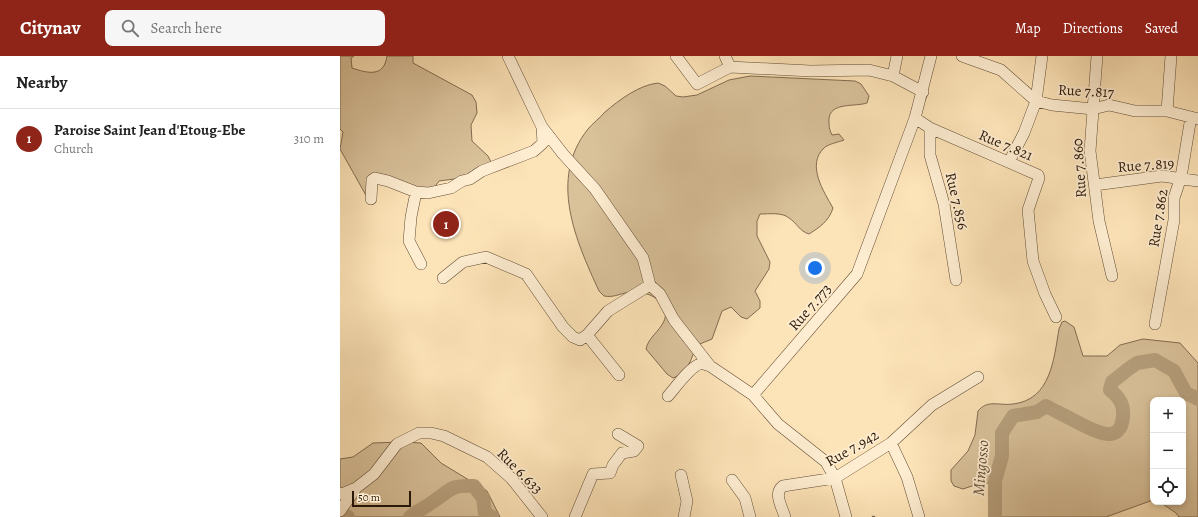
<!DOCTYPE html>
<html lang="en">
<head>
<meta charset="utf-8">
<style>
	body { margin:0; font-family:Alegreya,serif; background:#f6f6f6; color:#222 }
	.controls { position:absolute; right:12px; bottom:12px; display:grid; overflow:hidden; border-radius:8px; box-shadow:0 2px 6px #0003 }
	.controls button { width:36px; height:36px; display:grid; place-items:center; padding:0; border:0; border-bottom:1px solid #e0e0e0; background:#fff; color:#222; font:20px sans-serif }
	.scale { position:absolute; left:12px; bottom:10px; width:59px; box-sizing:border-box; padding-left:4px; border:2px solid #2c1808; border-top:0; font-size:11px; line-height:14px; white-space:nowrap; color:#2c1808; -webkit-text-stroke:3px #feedd1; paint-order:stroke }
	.you { position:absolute; left:475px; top:212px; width:14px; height:14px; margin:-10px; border:3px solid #fff; border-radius:50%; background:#1a73e8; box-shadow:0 0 0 6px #1a73e833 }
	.badge { display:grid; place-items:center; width:26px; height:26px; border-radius:50%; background:#8f2418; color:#fff; font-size:13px; font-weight:700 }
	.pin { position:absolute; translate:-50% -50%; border:2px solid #fff; box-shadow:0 1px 4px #0006 }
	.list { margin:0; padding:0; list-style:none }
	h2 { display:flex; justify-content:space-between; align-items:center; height:52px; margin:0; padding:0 16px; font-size:17px }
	h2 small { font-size:13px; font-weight:400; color:#767676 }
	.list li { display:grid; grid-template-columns:26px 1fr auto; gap:12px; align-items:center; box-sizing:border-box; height:60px; padding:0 16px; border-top:1px solid #e0e0e0 }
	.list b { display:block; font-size:15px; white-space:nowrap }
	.list p { margin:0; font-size:13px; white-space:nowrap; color:#767676 }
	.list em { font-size:13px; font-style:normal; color:#767676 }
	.icon { flex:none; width:22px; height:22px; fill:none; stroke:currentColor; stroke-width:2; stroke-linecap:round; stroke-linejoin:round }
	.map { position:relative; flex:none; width:858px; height:461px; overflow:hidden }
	header { display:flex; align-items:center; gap:24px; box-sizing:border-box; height:56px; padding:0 20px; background:#8f2418; color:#fff }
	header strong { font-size:19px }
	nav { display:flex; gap:22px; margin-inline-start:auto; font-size:14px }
	.search { width:280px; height:36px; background:#f6f6f6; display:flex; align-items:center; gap:10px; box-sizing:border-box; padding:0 14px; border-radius:8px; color:#767676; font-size:15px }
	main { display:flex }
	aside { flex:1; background:#fff }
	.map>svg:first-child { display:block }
</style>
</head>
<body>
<header>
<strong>Citynav</strong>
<div class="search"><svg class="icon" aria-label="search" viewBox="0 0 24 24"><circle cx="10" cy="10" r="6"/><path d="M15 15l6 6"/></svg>Search here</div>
<nav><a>Map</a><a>Directions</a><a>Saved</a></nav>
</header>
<main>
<aside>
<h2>Nearby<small></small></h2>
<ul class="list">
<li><span class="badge">1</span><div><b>Paroise Saint Jean d'Etoug-Ebe</b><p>Church</p></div><em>310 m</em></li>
</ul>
</aside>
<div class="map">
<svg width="858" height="461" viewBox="0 0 858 461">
	<rect width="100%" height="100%" fill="#fde4b8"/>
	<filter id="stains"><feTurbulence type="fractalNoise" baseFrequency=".005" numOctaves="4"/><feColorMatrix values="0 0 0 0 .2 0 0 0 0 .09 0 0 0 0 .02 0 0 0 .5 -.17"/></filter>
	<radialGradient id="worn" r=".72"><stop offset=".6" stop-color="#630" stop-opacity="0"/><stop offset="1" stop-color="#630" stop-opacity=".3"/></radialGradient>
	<path fill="#d9c19a" stroke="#826c51" d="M0,0h14l-3,2 1,10c15,5 32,10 35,-12h26v7l59,32 4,7 1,11 -6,12 1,16 16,15 3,6 -14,14 -38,5 -8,11 -50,-16 -13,23 -28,-50 3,-17 -3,-3z
		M410,20l105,5 6,3 8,12 -2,7c-12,4 -37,-1 -38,16 0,7 0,10 3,16l7,-1 5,6c-5,2 -16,4 -20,8 -18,17 0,44 9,60 -4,13 -13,19 -24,26 -10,-3 -12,-11 -20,-16 -7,-6 -20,-4 -29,-4l-3,7v15l13,26 -1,7 -14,22 5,10v7l-13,11 -6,-2 -10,-10 -9,4 -10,28 -17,7c-2,13 -9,28 -22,32l-6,-4 -21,-25c2,-11 13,-17 18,-28 2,-4 2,-11 -1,-15 -5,-10 -20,-15 -32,-14 -10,1 -17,6 -27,4l-5,-5c-23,-50 -51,-112 -11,-162 5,-6 12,-11 17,-17 14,-12 34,-27 53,-29l7,3 11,10 7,1 14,-2 32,-15z
		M725,265l9,6 9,29h24l13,-11 23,-6 37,4 18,20v154h-19l-3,-4 -16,-11h23v-102h-30v100l-47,17h-114l-2,-33 -6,-2 -21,7 -9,-3 -3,-5v-11l17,-19 7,-16 3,-24c10,-12 21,-5 35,-7 38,-4 41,-46 46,-75l3,-7z
		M61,386l20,1 20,20 46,28 13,26h-160v-58l13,-2 20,-14z"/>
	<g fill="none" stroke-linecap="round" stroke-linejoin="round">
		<path stroke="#7f694e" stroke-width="2.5" d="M583,47l4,-9
			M533,461h1"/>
		<path stroke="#b69f7c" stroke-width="14" d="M0,456l8,5
			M70,461c7,-6 16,-10 24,-16 18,-12 16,-16 40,-15l9,12 2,15 7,4
			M655,461v-36l7,-25v-23l11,-17 24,-4 9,-6c9,5 18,9 27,14 16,8 48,29 50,-4 1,-12 -4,-19 -13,-26l2,-8 15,-12 10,-7 18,-3 19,11 12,22 12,6"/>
		<g stroke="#604b34" stroke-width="12">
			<path id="minor" d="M336,0l21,28 33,-17 81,4 58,-1 24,6 4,-20
				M385,0l5,11
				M622,0l39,14 35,31 16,4 41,4 16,-4 26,6h32l31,8
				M757,0l-7,95 9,70 13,55
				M553,20l30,16
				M827,55l4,-55
				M575,62l15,10 108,47 1,3 -11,32 5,51 12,33 11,23
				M202,71l21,27 32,35 48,69 7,27 10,9 14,26 36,46
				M590,72v27l14,49 12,76
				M669,106l15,-29 12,-32 6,-45
				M755,129l67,-9 36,5
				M76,136l-5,25 -2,24 12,23
				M31,143l1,-19 3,-2 13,3 28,11 12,1 23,-5 11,-7 8,-2 12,-8 52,-20 9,-8 -1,-16 -34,-71
				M103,222l20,-16 23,-5 40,17 37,53 10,10 7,3 7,-5
				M815,268l19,-104v-22l7,-21 10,-60
				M279,319l-32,-40 21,-24 42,-26
				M328,340c7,-8 23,-30 32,-32 4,-1 6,1 10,2l43,29
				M551,387l41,-38 46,-28
				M341,419l6,26 -3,16
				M392,424l13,18 5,19
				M0,437l2,1 14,-6
				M0,455l16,-23 18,-14 23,-30 22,-11h12l13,3 43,21 24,21 31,39
				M235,461l18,-43 17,-1 3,-8 9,-12 12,-2 4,-5 -20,-12
				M445,461c-3,-10 -12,-24 -2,-31l52,-8 56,-35 16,34 12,40
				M506,461l-11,-39 -9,-16 -48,-38 -25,-29 104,-121 58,-156 16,-62"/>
		</g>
		<use href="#minor" stroke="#feedd1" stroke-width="11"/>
	</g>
	<g text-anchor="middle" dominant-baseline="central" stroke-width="3.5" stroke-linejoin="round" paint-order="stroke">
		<g font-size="15" fill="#2c1808" stroke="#feedd1">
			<text transform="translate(746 35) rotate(3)">Rue 7.817</text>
			<text transform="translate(666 89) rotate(23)">Rue 7.821</text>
			<text transform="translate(806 109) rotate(-4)">Rue 7.819</text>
			<text transform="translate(739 112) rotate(-94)">Rue 7.860</text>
			<text transform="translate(617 145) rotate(77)">Rue 7.856</text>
			<text transform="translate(818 162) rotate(-81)">Rue 7.862</text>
			<text transform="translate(470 251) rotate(-49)">Rue 7.773</text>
			<text transform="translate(512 392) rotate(-30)">Rue 7.942</text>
			<text transform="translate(180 415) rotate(45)">Rue 6.633</text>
		</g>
		<g font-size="16" font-style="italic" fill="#634e36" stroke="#feedd1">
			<text transform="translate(641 412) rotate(-85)">Mingosso</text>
		</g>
	</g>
	<rect width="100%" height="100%" filter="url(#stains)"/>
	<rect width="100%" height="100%" fill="url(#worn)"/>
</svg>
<div class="controls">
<button>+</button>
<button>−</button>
<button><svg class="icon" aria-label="locate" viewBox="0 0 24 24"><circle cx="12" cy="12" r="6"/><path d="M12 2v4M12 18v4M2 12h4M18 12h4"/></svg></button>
</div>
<div class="scale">50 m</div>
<div class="you"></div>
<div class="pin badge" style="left:106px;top:168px">1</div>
</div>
</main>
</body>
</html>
